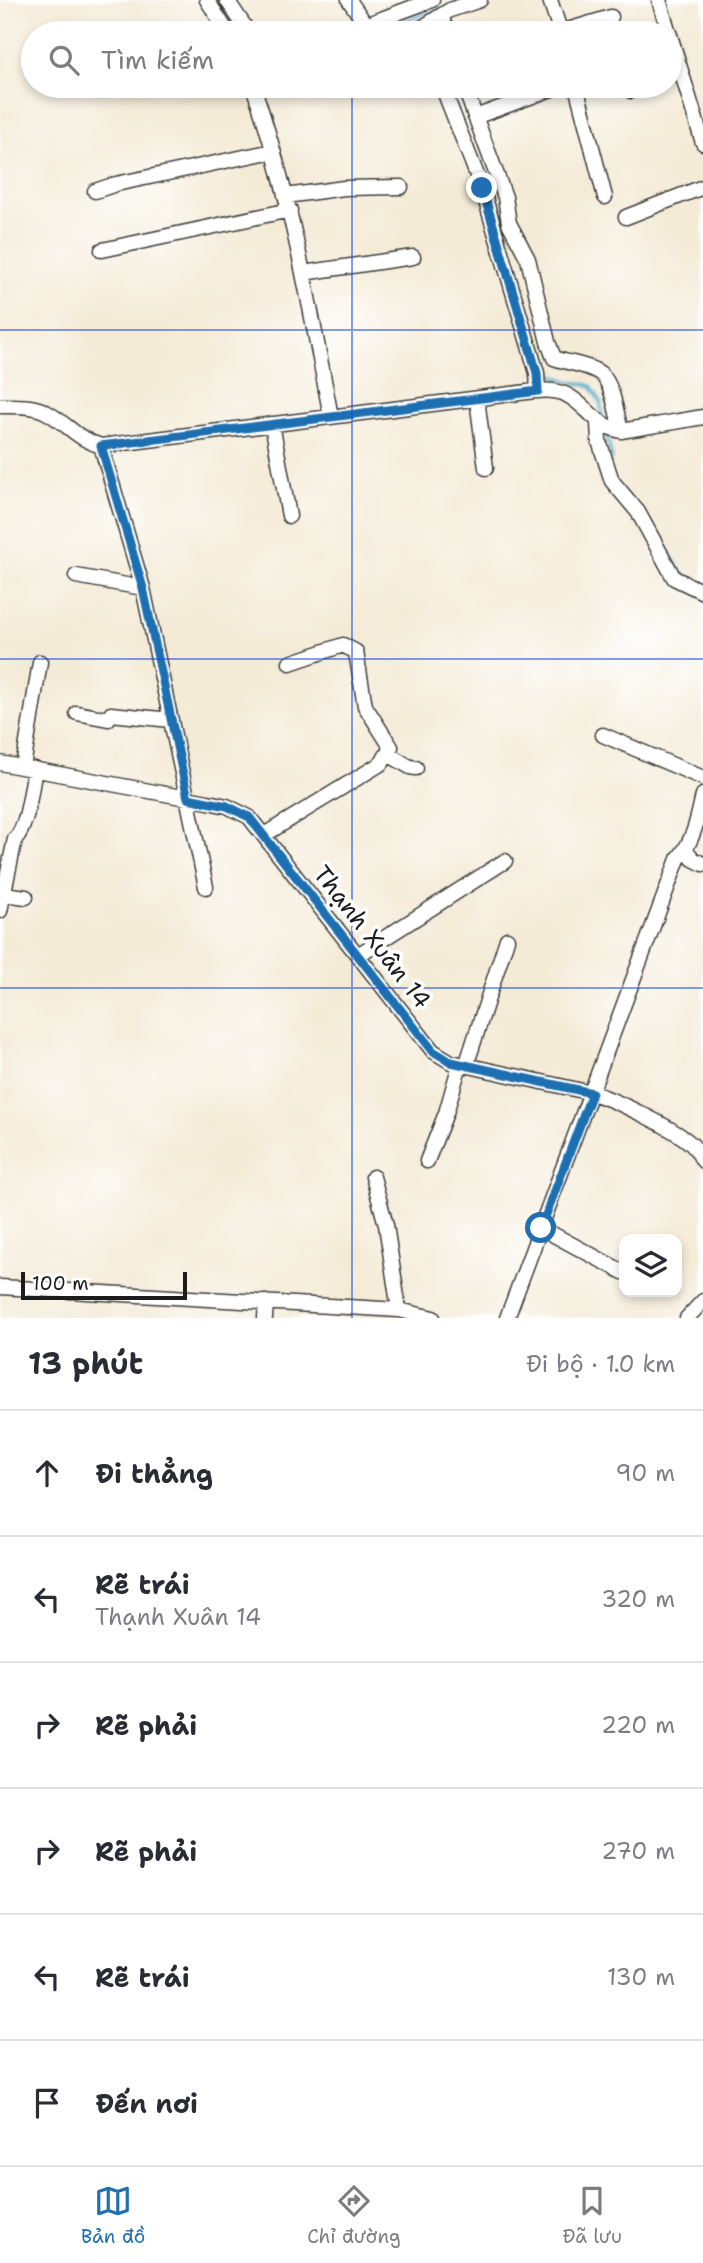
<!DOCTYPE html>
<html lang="vi">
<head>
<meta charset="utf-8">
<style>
	body { margin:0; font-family:"Shantell Sans",sans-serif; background:#f7f7f7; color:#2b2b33 }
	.controls { position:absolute; right:21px; bottom:21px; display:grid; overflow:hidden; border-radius:14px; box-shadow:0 4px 10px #0003 }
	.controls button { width:63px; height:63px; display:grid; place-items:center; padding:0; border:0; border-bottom:2px solid #e1e1e2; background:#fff; color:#2b2b33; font:35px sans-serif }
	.scale { position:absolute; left:21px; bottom:18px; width:166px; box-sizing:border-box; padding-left:7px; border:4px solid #1c1c1c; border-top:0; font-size:19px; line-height:24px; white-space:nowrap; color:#1c1c1c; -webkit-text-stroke:5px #fff; paint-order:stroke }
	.stop { position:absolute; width:21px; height:21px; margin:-16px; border:5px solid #1f6fb2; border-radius:50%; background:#fff }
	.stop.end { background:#1f6fb2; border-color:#fff; box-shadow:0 2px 7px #0008 }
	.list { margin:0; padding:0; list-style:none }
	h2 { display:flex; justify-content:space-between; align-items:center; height:91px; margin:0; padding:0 28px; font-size:30px }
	h2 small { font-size:23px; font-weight:400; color:#7c7c81 }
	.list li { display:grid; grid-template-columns:46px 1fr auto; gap:21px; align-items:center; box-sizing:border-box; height:126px; padding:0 28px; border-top:2px solid #e1e1e2 }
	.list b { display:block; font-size:26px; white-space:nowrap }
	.list p { margin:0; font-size:23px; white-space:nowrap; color:#7c7c81 }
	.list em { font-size:23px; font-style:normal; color:#7c7c81 }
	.icon { flex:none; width:38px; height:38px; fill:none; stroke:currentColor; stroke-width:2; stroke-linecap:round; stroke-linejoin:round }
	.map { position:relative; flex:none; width:703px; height:1318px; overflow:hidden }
	.search { position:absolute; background:#fff; box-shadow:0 4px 10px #0003; left:21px; right:21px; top:21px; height:77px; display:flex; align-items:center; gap:18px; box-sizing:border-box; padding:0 24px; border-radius:38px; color:#7c7c81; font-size:26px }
	.sheet { height:847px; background:#fff }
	nav { display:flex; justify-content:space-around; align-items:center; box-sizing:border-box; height:98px; border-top:2px solid #e1e1e2; background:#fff; font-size:19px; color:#7c7c81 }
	nav a { display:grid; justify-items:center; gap:4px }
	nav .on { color:#1f6fb2 }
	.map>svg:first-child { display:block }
</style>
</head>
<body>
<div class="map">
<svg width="703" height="1318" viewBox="0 0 703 1318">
	<rect width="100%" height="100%" fill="#fff"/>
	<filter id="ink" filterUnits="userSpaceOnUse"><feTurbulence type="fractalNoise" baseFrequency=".0143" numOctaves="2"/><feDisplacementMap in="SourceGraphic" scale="14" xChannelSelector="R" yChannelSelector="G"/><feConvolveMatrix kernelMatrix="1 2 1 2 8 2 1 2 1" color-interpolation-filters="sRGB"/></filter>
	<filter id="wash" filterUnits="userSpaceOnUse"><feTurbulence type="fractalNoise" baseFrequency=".00686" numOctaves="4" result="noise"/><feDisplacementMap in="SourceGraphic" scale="28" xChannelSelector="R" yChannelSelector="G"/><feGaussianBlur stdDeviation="1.57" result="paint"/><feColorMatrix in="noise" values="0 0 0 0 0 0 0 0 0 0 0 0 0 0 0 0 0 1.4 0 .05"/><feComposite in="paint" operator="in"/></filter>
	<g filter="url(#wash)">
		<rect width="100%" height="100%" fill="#f4ebd7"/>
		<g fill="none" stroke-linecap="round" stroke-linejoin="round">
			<path stroke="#4aacc9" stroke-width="3.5" d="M369,33l70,-24
				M450,86l2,8
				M541,361c7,19 32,20 50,25l9,15 3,16
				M606,432l6,27
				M658,535l24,39 21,9"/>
		</g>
	</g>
	<g filter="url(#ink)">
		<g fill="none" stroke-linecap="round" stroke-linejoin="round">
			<g stroke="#3c3b38" stroke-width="17">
				<path id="minor" d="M207,0l21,33
					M227,0l22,33
					M349,0l17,25
					M550,0l11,33
					M659,0l10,33
					M442,17l5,16
					M561,32l50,-15
					M344,33l88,-33
					M422,33l-2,-4 30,-19 30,-10
					M670,35l33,108
					M253,86c37,107 57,219 78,331
					M442,86l40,102 55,185 1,18
					M464,86l41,111 4,26 19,36 20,83 6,16c13,5 36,7 47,16 12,10 16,42 20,57
					M576,86l29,111
					M631,91l11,-5
					M475,117l85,-31
					M95,191l21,-7 157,-33
					M286,196l58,-8 57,-1
					M626,217l77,-30
					M102,250l188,-40
					M303,273l110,-16
					M477,399l9,69
					M0,406c14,0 32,-1 44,5 21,10 32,28 57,35l434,-55c6,0 12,-1 18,0 29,3 37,34 68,40l82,-14
					M598,423l1,18 13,40 26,31 36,66 29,14
					M272,424l17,92
					M101,446l42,142 63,299
					M76,576l67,12
					M77,713l31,6 3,-5 60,6
					M603,735l100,43
					M388,754l22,13 6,1
					M0,763l208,39 19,4 22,11 184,234 18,11 141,31c21,6 89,38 102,54 4,4 6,9 9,14
					M23,767l17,-105
					M264,835l118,-72 9,-16 -26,-41 -9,-54 -13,-7 -53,18
					M686,850l7,9 10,5
					M4,894l22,3
					M0,911l15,-72c13,-13 16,-51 20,-70
					M358,955l147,-94
					M466,1066l41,-127
					M427,1161l19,-48 14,-49
					M373,1177l13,48 13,85
					M541,1228l82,44
					M0,1287l365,21 34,2 34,8
					M265,1318l1,-16
					M507,1318l171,-459c16,-18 20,-42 25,-64
					M687,1318l16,-17"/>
			</g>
			<use href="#minor" stroke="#fff" stroke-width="14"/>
		</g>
	</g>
	<g fill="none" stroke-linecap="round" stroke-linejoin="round" filter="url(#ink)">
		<path stroke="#1f6fb2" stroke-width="9" d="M482,188l55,185 1,18 -437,55 42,142 45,210 39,8 22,11 184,234 18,11 141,31 -51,135"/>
	</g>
	<path fill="none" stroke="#1d4ed8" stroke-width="2" stroke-opacity="0.55" d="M352,0v33M352,86v1232M0,330h703M0,659h703M0,988h703"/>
	<g text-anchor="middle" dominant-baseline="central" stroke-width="7" stroke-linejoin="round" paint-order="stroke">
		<g font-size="24" fill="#1c1c1c" stroke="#fff">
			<text transform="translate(372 937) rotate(52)">Thạnh Xuân 14</text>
		</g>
	</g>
</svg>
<div class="controls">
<button><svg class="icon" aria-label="layers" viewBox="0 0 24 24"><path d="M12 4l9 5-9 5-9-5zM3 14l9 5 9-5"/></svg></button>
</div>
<div class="scale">100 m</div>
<div class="stop" style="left:541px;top:1228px"></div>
<div class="stop end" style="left:482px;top:188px"></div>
<div class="search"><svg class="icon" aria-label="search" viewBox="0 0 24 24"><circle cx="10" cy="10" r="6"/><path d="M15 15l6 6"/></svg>Tìm kiếm</div>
</div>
<section class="sheet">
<h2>13 phút<small>Đi bộ · 1.0 km</small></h2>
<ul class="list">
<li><svg class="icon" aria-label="ahead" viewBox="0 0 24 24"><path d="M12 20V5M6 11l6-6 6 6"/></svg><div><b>Đi thẳng</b></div><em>90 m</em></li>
<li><svg class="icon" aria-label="left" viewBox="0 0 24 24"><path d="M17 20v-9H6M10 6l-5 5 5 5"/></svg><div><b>Rẽ trái</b><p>Thạnh Xuân 14</p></div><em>320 m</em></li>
<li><svg class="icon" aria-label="right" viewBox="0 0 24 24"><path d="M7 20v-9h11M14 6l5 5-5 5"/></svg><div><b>Rẽ phải</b></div><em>220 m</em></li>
<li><svg class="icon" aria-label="right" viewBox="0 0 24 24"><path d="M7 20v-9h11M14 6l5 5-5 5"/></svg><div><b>Rẽ phải</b></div><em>270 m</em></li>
<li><svg class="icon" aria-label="left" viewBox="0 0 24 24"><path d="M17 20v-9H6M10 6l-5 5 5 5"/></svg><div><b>Rẽ trái</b></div><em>130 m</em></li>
<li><svg class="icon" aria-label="arrive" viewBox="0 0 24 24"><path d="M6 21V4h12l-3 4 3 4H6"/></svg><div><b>Đến nơi</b></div></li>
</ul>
</section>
<nav>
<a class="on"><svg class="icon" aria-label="map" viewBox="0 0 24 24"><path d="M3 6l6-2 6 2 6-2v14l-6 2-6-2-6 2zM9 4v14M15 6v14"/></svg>Bản đồ</a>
<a><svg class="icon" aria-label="directions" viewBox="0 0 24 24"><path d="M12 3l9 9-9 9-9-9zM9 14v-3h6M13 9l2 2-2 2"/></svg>Chỉ đường</a>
<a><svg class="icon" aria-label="saved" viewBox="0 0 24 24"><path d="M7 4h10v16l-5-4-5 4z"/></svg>Đã lưu</a>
</nav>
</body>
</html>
